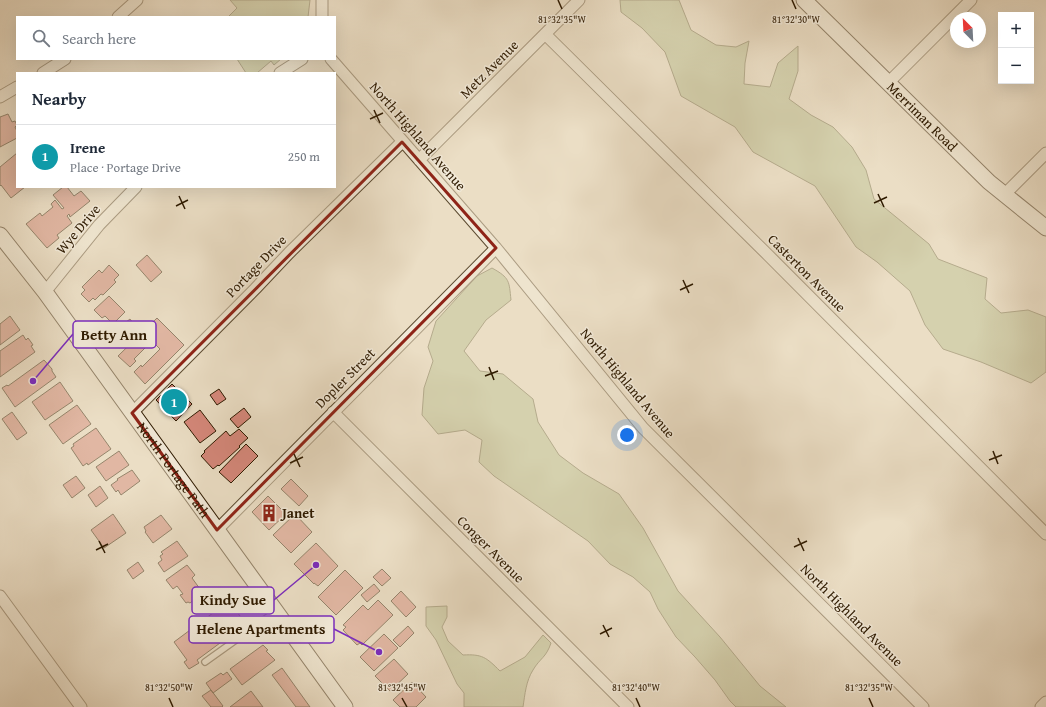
<!DOCTYPE html>
<html lang="en">
<head>
<meta charset="utf-8">
<style>
	body { margin:0; font-family:"Gentium Book Plus",serif; background:#f2f2f3; color:#1f2937 }
	.controls { position:absolute; right:12px; top:12px; display:grid; overflow:hidden; border-radius:0px; box-shadow:0 4px 16px #0002 }
	.controls button { width:36px; height:36px; display:grid; place-items:center; padding:0; border:0; border-bottom:1px solid #e0e1e3; background:#fff; color:#1f2937; font:20px sans-serif }
	.compass { position:absolute; left:950px; top:12px; width:36px; height:36px; border-radius:50%; background:#fff; box-shadow:0 4px 16px #0002; rotate:336deg }
	.you { position:absolute; left:627px; top:435px; width:14px; height:14px; margin:-10px; border:3px solid #fff; border-radius:50%; background:#1a73e8; box-shadow:0 0 0 6px #1a73e833 }
	.badge { display:grid; place-items:center; width:26px; height:26px; border-radius:50%; background:#8f2418; color:#fff; font-size:13px; font-weight:700 }
	.pin { position:absolute; translate:-50% -50%; border:2px solid #fff; box-shadow:0 1px 4px #0006 }
	.list { margin:0; padding:0; list-style:none }
	h2 { display:flex; justify-content:space-between; align-items:center; height:52px; margin:0; padding:0 16px; font-size:17px }
	h2 small { font-size:13px; font-weight:400; color:#747a83 }
	.list li { display:grid; grid-template-columns:26px 1fr auto; gap:12px; align-items:center; box-sizing:border-box; height:64px; padding:0 16px; border-top:1px solid #e0e1e3 }
	.list b { display:block; font-size:15px; white-space:nowrap }
	.list p { margin:0; font-size:13px; white-space:nowrap; color:#747a83 }
	.list em { font-size:13px; font-style:normal; color:#747a83 }
	.icon { flex:none; width:22px; height:22px; fill:none; stroke:currentColor; stroke-width:2; stroke-linecap:round; stroke-linejoin:round }
	.map { position:relative; flex:none; width:1046px; height:707px; overflow:hidden }
	.search { position:absolute; background:#fff; box-shadow:0 4px 16px #0002; left:16px; top:16px; width:320px; height:44px; display:flex; align-items:center; gap:10px; box-sizing:border-box; padding:0 14px; border-radius:0px; color:#747a83; font-size:15px }
	.panel { position:absolute; background:#fff; box-shadow:0 4px 16px #0002; left:16px; top:72px; width:320px; height:116px; border-radius:0px }
	.map>svg:first-child { display:block }
</style>
</head>
<body>
<div class="map">
<svg width="1046" height="707" viewBox="0 0 1046 707">
	<rect width="100%" height="100%" fill="#ebdec5"/>
	<filter id="stains"><feTurbulence type="fractalNoise" baseFrequency=".005" numOctaves="4"/><feColorMatrix values="0 0 0 0 .2 0 0 0 0 .09 0 0 0 0 .02 0 0 0 .5 -.17"/></filter>
	<radialGradient id="worn" r=".72"><stop offset=".6" stop-color="#630" stop-opacity="0"/><stop offset="1" stop-color="#630" stop-opacity=".3"/></radialGradient>
	<path fill="#bac092" stroke="#746d49" d="M230,0h80l-2,17h-80l9,-9z
		M620,0h59l12,30 25,15 20,2 13,-6 -4,22 -1,21 26,3 8,-24 20,-17v25l-9,28 22,16 22,12 19,20 14,23 8,29 55,45 9,15 49,19 -2,21 16,14 27,-3 18,7v55l-15,11 -50,-21 -38,-13 -18,-24 -15,-34 -33,-29 -21,-15 -41,-61 -62,-34 -18,-25 -54,-31 -16,-44 -23,-24 -21,-16z
		M237,59h44l-7,6 -3,-4 -14,12h-11z
		M492,268c18,10 17,13 19,32l-25,20 -22,31 16,20 23,3 30,25 5,23 21,33 24,18 36,21 24,34 35,63 42,46 40,49 26,21h-50l-6,-6 -15,-21 -20,-23 -19,-20 -18,-28 -8,-17 -17,-15 -23,-13 -22,-23 -94,-65 -15,-14 3,-22 -17,-10 -27,4 -16,-19 2,-27 9,-27 -5,-14 8,-26 41,-45z
		M447,606v11l-5,10 6,14 15,14c19,-1 23,2 37,16l25,-14 18,-22 8,8c-5,15 -11,15 -18,27 -7,11 -8,24 -10,37h-59v-14l-7,-9 -21,-44 -10,-14v-19z"/>
	<path fill="#d6887b" stroke="#2e1a00" d="M8,114l4,8 3,-1 2,4 -2,2 2,4v7l-17,9v-30z
		M17,153v34h8l-14,11 -10,-13 -1,1v-19z
		M63,187h4l7,9 7,-5 9,10 -20,16 -1,-3 -2,2 5,7 -15,12 2,3 -12,10 -21,-24 14,-11 2,3 11,-9 -2,-3 4,-4 7,9 2,-1 -11,-13z
		M147,255l15,17 -11,10 -15,-17z
		M109,265l10,10 -5,5 2,2 -13,13 -2,-1 -6,6 -2,-2 -4,4 -8,-8 4,-4 -3,-3 17,-17 3,3z
		M109,296l16,16 -12,12 -8,-8 -3,2 -8,-8z
		M10,316l10,14 -20,15v-21z
		M157,318l27,27 -39,39 -11,-12 7,-7 1,2 18,-18 -8,-8 -18,18 2,2 -6,6 -12,-11z
		M130,319l5,7 -2,2 5,5 -19,15 -9,-11 3,-3 -1,-1z
		M23,335l3,5 2,-2 3,4 2,3 -2,1 4,6 -35,25v-26z
		M44,360l8,9v2l4,6 -41,30 -13,-19 5,-3 1,1z
		M60,382l13,19 -28,19 -13,-18z
		M172,384l20,20 -16,17 -20,-21z
		M219,389l7,10 -9,6 -7,-10z
		M77,405l14,19 -28,20 -14,-19z
		M244,408l7,9 -13,11 -8,-9z
		M200,410l16,21 -16,12 -16,-21z
		M12,412l15,21 -10,7 -15,-21z
		M96,428l15,21 -23,16 -1,-2 -4,3 -12,-18 3,-2 -1,-2z
		M239,429l9,9 -9,8 1,1 -21,19 -1,-1 -5,4 -12,-13 4,-4 -1,-1 22,-20 4,5z
		M246,444l12,12 -27,27 -12,-11z
		M119,451l10,14 -23,16 -10,-14z
		M132,470l8,11 -19,14 -3,-5 -2,2 -5,-7 7,-5 -1,-1z
		M76,476l9,12 -13,10 -9,-13z
		M291,479l17,17 -9,10 -18,-17z
		M100,486l8,12 -12,9 -8,-12z
		M268,496l18,18 -17,16 -17,-18z
		M113,514l13,19 -22,15 -13,-18z
		M295,514l17,18 -21,21 -18,-18z
		M161,515l11,14 -19,14 -8,-11 1,-1 -2,-4z
		M177,541l11,15 -24,16 -6,-9 4,-3 -2,-4 3,-2 -2,-2z
		M316,543l22,23 -20,20 -4,-3v1l-20,-20z
		M138,562l6,9 -11,8 -6,-9z
		M187,565l8,10 -3,3 8,11 -5,4 3,4 -8,6 -2,-1 -2,1 -6,-8 3,-1 -6,-8 -4,3 -7,-9z
		M382,569l9,9 -9,8 -9,-9z
		M345,570l18,18 -27,27 -18,-18z
		M374,584l6,7 -13,11 -6,-7z
		M401,591l15,16 -10,10 -15,-16z
		M378,600l15,15 -31,30 -2,-2 -3,2 -14,-15 3,-3 -3,-2 20,-20 5,5z
		M229,601l14,19 3,-3 5,8 -9,7 -3,-3 -42,31 2,3 -10,6 -5,-7 3,-2 -13,-18z
		M408,626l6,7 -14,14 -7,-7z
		M384,634l14,14 -24,23 -14,-14z
		M263,645l5,5 -2,1 9,9 -33,25 -12,-16z
		M394,659l14,15 -18,17 -15,-15z
		M282,668l28,39h-14l-24,-32z
		M227,672l5,7 -19,14 -7,-10 15,-10 2,2z
		M412,682l14,15 -10,10h-16l-7,-7z
		M211,690l12,16 -1,1h-11l-9,-11z
		M251,691l12,16h-33z"/>
	<g fill="none" stroke-linecap="round" stroke-linejoin="round">
		<g stroke="#5d4b31" stroke-width="8">
			<path id="lane" d="M205,662l70,-50"/>
		</g>
		<g stroke="#5d4b31" stroke-width="13">
			<path id="street" d="M118,17l19,-17
				M322,17v-17
				M545,34l223,221 278,279
				M331,59l165,189 147,180 280,279
				M43,73l22,-14
				M280,73l22,-14
				M888,83l83,-83
				M0,97l17,-10
				M419,160l160,-160
				M1004,195l42,-42
				M45,292l54,-67 37,-38
				M333,412l295,295
				M132,413l123,-124 34,-36 113,-111
				M217,530l279,-282
				M0,596l81,111
				M1041,707l5,-5"/>
		</g>
		<g stroke="#2e1a00" stroke-width="17">
			<g id="secondary">
				<path id="s1" d="M804,0l185,182 57,46"/>
				<path id="s2" d="M0,235l45,57 300,415"/>
			</g>
		</g>
		<use href="#lane" stroke="#f2ead9" stroke-width="5.5"/>
		<use href="#street" stroke="#f2ead9" stroke-width="11"/>
		<use href="#secondary" stroke="#f2ead9" stroke-width="15"/>
	</g>
	<path d="M0 0H1046V707H0ZM402,142l94,106 -279,282 -85,-117z" fill="#ebdec5" fill-opacity=".55" fill-rule="evenodd"/>
	<path fill="none" stroke="#8f2418" stroke-width="3" stroke-linejoin="round" d="M402,142l94,106 -279,282 -85,-117z"/>
	<path fill="none" stroke="#2e1a00" stroke-width="1.5" d="M558,0l4,9M792,0l4,9M374,110l6,13M370,119l13,-6M878,194l6,13M179,196l6,13M874,203l13,-6M176,206l12,-6M683,280l6,13M680,290l13,-6M489,367l5,13M485,376l13,-5M993,451l5,13M294,454l6,13M989,460l13,-5M290,463l13,-6M798,538l6,13M99,541l6,12M794,547l13,-6M96,550l12,-6M603,625l6,12M600,634l12,-6M169,698l4,9M402,698l5,9M636,698l4,9M869,698l4,9"/>
	<defs>
		<g id="building-bare" transform="scale(1.38)"><path d="M-4-6H4V6H1V3H-1V6H-4ZM-2.5-4.3h1.7v1.8h-1.7ZM.8-4.3h1.7v1.8H.8ZM-2.5-1h1.7V.8h-1.7ZM.8-1h1.7V.8H.8Z" fill="#8f2418" stroke="#f2ead9" stroke-width="2.5" paint-order="stroke"/></g>
	</defs>
	<g fill-rule="evenodd">
		<use href="#building-bare" x="269" y="513"/>
	</g>
	<g text-anchor="middle" dominant-baseline="central" stroke-width="3" stroke-linejoin="round" paint-order="stroke">
		<g font-size="14" fill="#2e1a00" stroke="#f2ead9">
			<text transform="translate(489 69) rotate(-45)">Metz Avenue</text>
			<text stroke="none"><textPath href="#s1" startOffset="166">Merriman Road</textPath></text>
			<text transform="translate(418 136) rotate(49)">North Highland Avenue</text>
			<text transform="translate(78 229) rotate(-50)">Wye Drive</text>
			<text transform="translate(256 266) rotate(-46)">Portage Drive</text>
			<text transform="translate(807 273) rotate(45)">Casterton Avenue</text>
			<text transform="translate(345 378) rotate(-45)">Dopler Street</text>
			<text transform="translate(628 383) rotate(50)">North Highland Avenue</text>
			<text stroke="none"><textPath href="#s2" startOffset="292">North Portage Path</textPath></text>
			<text transform="translate(491 549) rotate(45)">Conger Avenue</text>
			<text transform="translate(852 615) rotate(45)">North Highland Avenue</text>
		</g>
		<g font-size="14" font-weight="bold" fill="#2e1a00" stroke="#f2ead9" text-anchor="start">
			<text x="282" y="513">Janet</text>
		</g>
	</g>
	<g font-size="10" text-anchor="middle" fill="#2e1a00" stroke="#f2ead9" stroke-width="3" stroke-linejoin="round" paint-order="stroke">
		<text x="562" y="23">81°32'35"W</text>
		<text x="796" y="23">81°32'30"W</text>
		<text x="169" y="691">81°32'50"W</text>
		<text x="402" y="691">81°32'45"W</text>
		<text x="636" y="691">81°32'40"W</text>
		<text x="869" y="691">81°32'35"W</text>
	</g>
	<path fill="none" stroke="#7b2cbf" stroke-width="1.5" d="M33 381L73 334M316 565L274 600M379 652L334 629"/>
	<g fill="#7b2cbf" stroke="#f2ead9" stroke-width="1.5">
		<circle cx="33" cy="381" r="4"/>
		<circle cx="316" cy="565" r="4"/>
		<circle cx="379" cy="652" r="4"/>
	</g>
	<g fill="#f2ead9" stroke="#7b2cbf" stroke-width="1.5">
		<rect x="73" y="321" width="83" height="27" rx="4"/>
		<rect x="192" y="587" width="82" height="27" rx="4"/>
		<rect x="189" y="616" width="145" height="27" rx="4"/>
	</g>
	<g font-size="15" text-anchor="middle" font-weight="bold" fill="#2e1a00">
		<text x="114" y="340">Betty Ann</text>
		<text x="233" y="605">Kindy Sue</text>
		<text x="261" y="634">Helene Apartments</text>
	</g>
	<rect width="100%" height="100%" filter="url(#stains)"/>
	<rect width="100%" height="100%" fill="url(#worn)"/>
</svg>
<div class="controls">
<button>+</button>
<button>−</button>
</div>
<svg class="compass" viewBox="-18 -18 36 36"><path d="M0-13l5 13h-10z" fill="#e53935"/><path d="M0 13l5-13h-10z" fill="#747a83"/></svg>
<div class="you"></div>
<div class="pin badge" style="left:174px;top:402px;background:#0f9aa8">1</div>
<div class="search"><svg class="icon" aria-label="search" viewBox="0 0 24 24"><circle cx="10" cy="10" r="6"/><path d="M15 15l6 6"/></svg>Search here</div>
<section class="panel">
<h2>Nearby<small></small></h2>
<ul class="list">
<li><span class="badge" style="background:#0f9aa8">1</span><div><b>Irene</b><p>Place · Portage Drive</p></div><em>250 m</em></li>
</ul>
</section>
</div>
</body>
</html>
